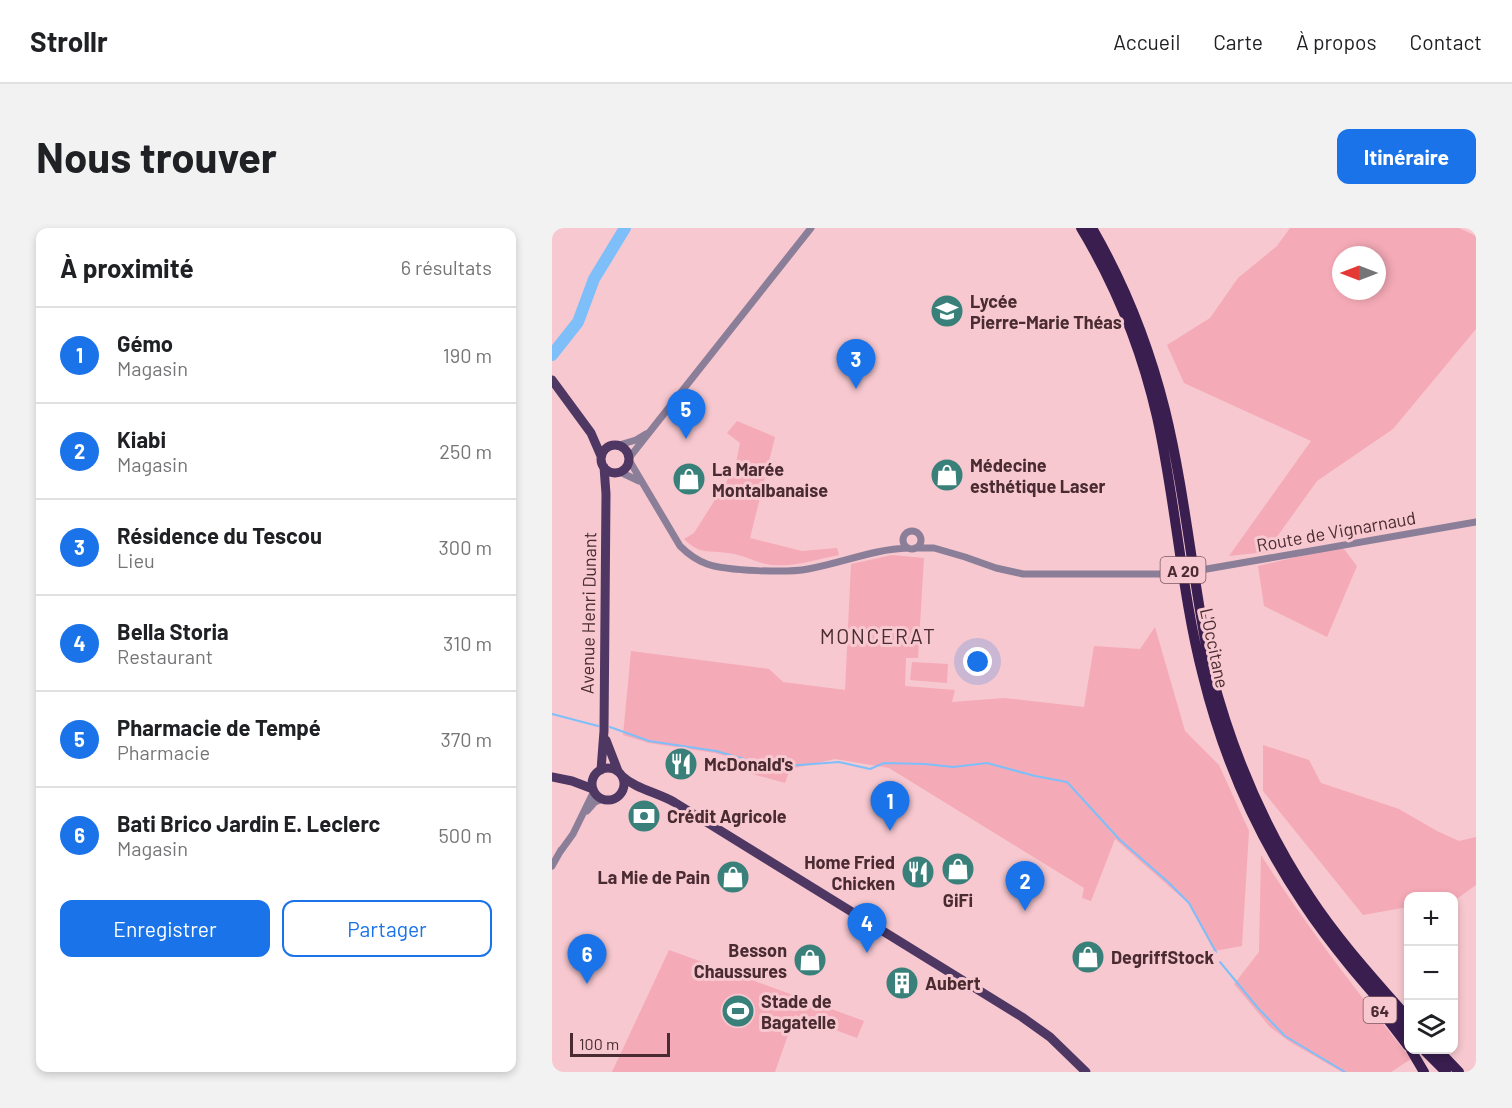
<!DOCTYPE html>
<html lang="fr">
<head>
<meta charset="utf-8">
<style>
	body { margin:0; font-family:Barlow,sans-serif; background:#f2f2f2; color:#202124 }
	.controls { position:absolute; right:18px; bottom:18px; display:grid; overflow:hidden; border-radius:12px; box-shadow:0 3px 9px #0003 }
	.controls button { width:54px; height:54px; display:grid; place-items:center; padding:0; border:0; border-bottom:2px solid #e0e0e0; background:#fff; color:#202124; font:30px sans-serif }
	.compass { position:absolute; left:780px; top:18px; width:54px; height:54px; border-radius:50%; background:#fff; box-shadow:0 3px 9px #0003; rotate:270deg }
	.scale { position:absolute; left:18px; bottom:15px; width:100px; box-sizing:border-box; padding-left:6px; border:3px solid #492b31; border-top:0; font-size:16px; line-height:21px; white-space:nowrap; color:#492b31; -webkit-text-stroke:4px #f7c8cf; paint-order:stroke }
	.you { position:absolute; left:426px; top:434px; width:21px; height:21px; margin:-15px; border:4px solid #fff; border-radius:50%; background:#1a73e8; box-shadow:0 0 0 9px #1a73e833 }
	.badge { display:grid; place-items:center; width:39px; height:39px; border-radius:50%; background:#1a73e8; color:#fff; font-size:20px; font-weight:700 }
	.pin { position:absolute; translate:-50% -50px; filter:drop-shadow(0 2px 3px #0008) }
	.pin::after { content:''; position:absolute; top:32px; width:21px; height:18px; background:inherit; clip-path:polygon(0 0,100% 0,50% 100%) }
	.list { margin:0; padding:0; list-style:none }
	h2 { display:flex; justify-content:space-between; align-items:center; height:78px; margin:0; padding:0 24px; font-size:26px }
	h2 small { font-size:20px; font-weight:400; color:#757577 }
	.list li { display:grid; grid-template-columns:39px 1fr auto; gap:18px; align-items:center; box-sizing:border-box; height:96px; padding:0 24px; border-top:2px solid #e0e0e0 }
	.list b { display:block; font-size:22px; white-space:nowrap }
	.list p { margin:0; font-size:20px; white-space:nowrap; color:#757577 }
	.list em { font-size:20px; font-style:normal; color:#757577 }
	.actions { display:flex; gap:12px; padding:18px 24px }
	.actions a { flex:1; padding:14px 0; border:2px solid #1a73e8; border-radius:12px; text-align:center; font-size:21px; color:#1a73e8 }
	.actions .main { background:#1a73e8; color:#fff }
	.icon { flex:none; width:33px; height:33px; fill:none; stroke:currentColor; stroke-width:2; stroke-linecap:round; stroke-linejoin:round }
	.map { position:relative; flex:none; width:924px; height:844px; overflow:hidden; border-radius:12px }
	header { display:flex; align-items:center; gap:36px; box-sizing:border-box; height:84px; padding:0 30px; background:#fff; border-bottom:2px solid #e0e0e0 }
	header strong { font-size:28px }
	nav { display:flex; gap:33px; margin-inline-start:auto; font-size:21px }
	.intro { display:flex; align-items:center; justify-content:space-between; box-sizing:border-box; height:144px; padding:0 36px }
	h1 { margin:0; font-size:42px }
	.button { padding:15px 27px; border-radius:12px; background:#1a73e8; color:#fff; font-size:21px; font-weight:700 }
	main { display:flex; gap:36px; padding:0 36px }
	aside { flex:1; background:#fff; border-radius:12px; box-shadow:0 3px 9px #0003 }
	.map>svg:first-child { display:block }
</style>
</head>
<body>
<header>
<strong>Strollr</strong>
<nav><a>Accueil</a><a>Carte</a><a>À propos</a><a>Contact</a></nav>
</header>
<div class="intro"><h1>Nous trouver</h1><a class="button">Itinéraire</a></div>
<main>
<aside>
<h2>À proximité<small>6 résultats</small></h2>
<ul class="list">
<li><span class="badge">1</span><div><b>Gémo</b><p>Magasin</p></div><em>190 m</em></li>
<li><span class="badge">2</span><div><b>Kiabi</b><p>Magasin</p></div><em>250 m</em></li>
<li><span class="badge">3</span><div><b>Résidence du Tescou</b><p>Lieu</p></div><em>300 m</em></li>
<li><span class="badge">4</span><div><b>Bella Storia</b><p>Restaurant</p></div><em>310 m</em></li>
<li><span class="badge">5</span><div><b>Pharmacie de Tempé</b><p>Pharmacie</p></div><em>370 m</em></li>
<li><span class="badge">6</span><div><b>Bati Brico Jardin E. Leclerc</b><p>Magasin</p></div><em>500 m</em></li>
</ul>
<div class="actions"><a class="main">Enregistrer</a><a>Partager</a></div>
</aside>
<div class="map">
<svg width="924" height="844" viewBox="0 0 924 844">
	<rect width="100%" height="100%" fill="#f7c8cf"/>
	<path fill="#f5aab7" fill-rule="evenodd" d="M738,0h169l17,8v93l-83,100 -76,52 -51,71 -37,4 82,-115 -127,-58 -17,-38 43,-27 28,-40 39,-32zM789,27h36v36h-36z
		M185,193l38,16 -25,101 52,13 35,-3 2,7c-21,4 -44,12 -66,10 -15,-1 -30,-11 -46,-12 -19,-3 -27,2 -43,-14l10,-6 41,-65 5,-25 -13,-10z
		M778,321h14l13,17 -30,71 -63,-31 -6,-40z
		M340,327l32,3 -6,100h-12l-1,28 50,4 -3,12 52,-4 80,9 10,-61 46,3 15,-22 30,104 34,34 30,66 -7,115 -28,5 -26,-48 -73,-64 -24,62 -9,-3 2,-10 -195,-120 -54,-9 -45,10 -5,14 -36,-10 2,-10 -36,-10 -66,-10 -26,-8 8,-84 138,18 14,13 62,8 6,-126z
		M360,434l36,2 -1,19 -37,-3z
		M711,517l46,15 12,23 78,26 38,22 22,10 17,-4v48l-18,13 -4,1v-3h-46v11l-45,8 -100,-124z
		M709,627c46,72 97,138 150,204l-20,13h-49l-52,-30 -20,-15 -36,-43 25,-32z
		M117,722l195,71 -7,17 -62,-23 -20,57h-163z"/>
	<g fill="none" stroke-linecap="round" stroke-linejoin="round">
		<path stroke="#7ebffa" stroke-width="2" d="M0,486l46,12
			M58,499l39,14 67,10 57,16 66,-5 31,7 14,-6 41,1 28,3 34,-4 48,13 32,6 53,58 48,42 21,21 27,49
			M668,734l38,46 27,28 60,36"/>
		<path stroke="#7ebffa" stroke-width="12" d="M0,127l26,-33 16,-43 31,-51"/>
		<path stroke="#8b7e98" stroke-width="7" d="M67,217l17,-5 10,-6
			M77,230l182,-230
			M77,232l51,86c8,8 16,14 27,18 20,7 80,9 101,5 34,-6 66,-20 100,-21
			M68,244l19,9
			M351 312a9 9 0 1 1 18 0a9 9 0 1 1-18 0Z
			M363,320h19l31,9 31,11 27,6h152
			M649,342l275,-48
			M35,583l8,-9 8,-3
			M8,624l13,-18 21,-43
			M0,638l9,-16"/>
		<path stroke="#4e3763" stroke-width="9" d="M0,152l39,53 10,23
			M49 231a14 14 0 1 1 28 0a14 14 0 1 1-28 0Z
			M54,512l12,31
			M40 556a16 16 0 1 1 32 0a16 16 0 1 1-32 0Z
			M49,542l3,-39 2,-237 -2,-27
			M70,548c14,13 34,16 52,26l348,215 28,20 36,35
			M0,549l20,4 21,8"/>
		<path stroke="#391e4f" stroke-width="10" d="M529,0c35,58 61,123 76,189 19,85 24,174 46,259 20,81 53,157 100,227 31,47 68,88 105,130
			M540,0c33,57 57,118 73,182 21,86 28,175 46,261 21,81 53,157 99,226 29,44 64,82 98,121
			M830,784l26,34
			M859,822l13,22
			M872,822l22,22
			M886,822l21,22"/>
	</g>
	<defs>
		<g id="school-disc" transform="scale(1.725)"><circle r="9.5" fill="#388079" stroke="#f7c8cf"/><path d="M0-5L7-2L0 1L-7-2ZM-4 1L0 2.5L4 1V4Q0 6-4 4Z" fill="#fff"/></g>
		<g id="shop-disc" transform="scale(1.725)"><circle r="9.5" fill="#388079" stroke="#f7c8cf"/><path d="M-5-2.5h2.3a2.7 3.5 0 0 1 5.4 0H5L5.5 6h-11ZM-1.5-2.5h3a1.5 2.3 0 0 0-3 0Z" fill="#fff"/></g>
		<g id="restaurant-disc" transform="scale(1.725)"><circle r="9.5" fill="#388079" stroke="#f7c8cf"/><path d="M-5-6h1v4h1v-4h1v4h1v-4h1v5L-1.5 .5V6h-2V.5L-5-1ZM5-6V6H3V1.5H1.5Q1.5-4 5-6Z" fill="#fff"/></g>
		<g id="bank-disc" transform="scale(1.725)"><circle r="9.5" fill="#388079" stroke="#f7c8cf"/><path d="M-6-4H6V4H-6ZM0-2.3a2.3 2.3 0 1 0 0 4.6a2.3 2.3 0 1 0 0-4.6Z" fill="#fff"/></g>
		<g id="building-disc" transform="scale(1.725)"><circle r="9.5" fill="#388079" stroke="#f7c8cf"/><path d="M-4-6H4V6H1V3H-1V6H-4ZM-2.5-4.3h1.7v1.8h-1.7ZM.8-4.3h1.7v1.8H.8ZM-2.5-1h1.7V.8h-1.7ZM.8-1h1.7V.8H.8Z" fill="#fff"/></g>
		<g id="stadium-disc" transform="scale(1.725)"><circle r="9.5" fill="#388079" stroke="#f7c8cf"/><path d="M0-5a6.5 5 0 1 0 0 10a6.5 5 0 1 0 0-10ZM-3.5-1.8h7v3.6h-7Z" fill="#fff"/></g>
	</defs>
	<g fill-rule="evenodd">
		<use href="#school-disc" x="395" y="83"/>
		<use href="#shop-disc" x="395" y="247"/>
		<use href="#shop-disc" x="137" y="251"/>
		<use href="#restaurant-disc" x="129" y="536"/>
		<use href="#bank-disc" x="92" y="588"/>
		<use href="#shop-disc" x="406" y="641"/>
		<use href="#restaurant-disc" x="366" y="644"/>
		<use href="#shop-disc" x="181" y="649"/>
		<use href="#shop-disc" x="536" y="729"/>
		<use href="#shop-disc" x="258" y="732"/>
		<use href="#building-disc" x="350" y="755"/>
		<use href="#stadium-disc" x="186" y="783"/>
	</g>
	<g text-anchor="middle" dominant-baseline="central" stroke-width="6" stroke-linejoin="round" paint-order="stroke">
		<g fill="#f7c8cf" stroke="#7d5a60" stroke-width="1.5">
			<rect x="608.5" y="329" width="45" height="26" rx="4.5"/>
			<rect x="811.5" y="769" width="33" height="26" rx="4.5"/>
		</g>
		<g font-size="16" font-weight="bold" fill="#492b31">
			<text x="631" y="342">A 20</text>
			<text x="828" y="782">64</text>
		</g>
		<g font-size="18" font-weight="bold" fill="#492b31" stroke="#f7c8cf" text-anchor="start">
			<text x="418" y="73">Lycée<tspan x="418" dy="21">Pierre-Marie Théas</tspan></text>
			<text x="418" y="237">Médecine<tspan x="418" dy="21">esthétique Laser</tspan></text>
			<text x="160" y="241">La Marée<tspan x="160" dy="21">Montalbanaise</tspan></text>
			<text x="152" y="536">McDonald's</text>
			<text x="115" y="588">Crédit Agricole</text>
			<text x="343" y="634" text-anchor="end">Home Fried<tspan x="343" dy="21">Chicken</tspan></text>
			<text x="158" y="649" text-anchor="end">La Mie de Pain</text>
			<text x="406" y="672" text-anchor="middle">GiFi</text>
			<text x="235" y="722" text-anchor="end">Besson<tspan x="235" dy="21">Chaussures</tspan></text>
			<text x="559" y="729">DegriffStock</text>
			<text x="373" y="755">Aubert</text>
			<text x="209" y="773">Stade de<tspan x="209" dy="21">Bagatelle</tspan></text>
		</g>
		<g font-size="18" fill="#492b31" stroke="#f7c8cf">
			<text transform="translate(784 303) rotate(-10)">Route de Vignarnaud</text>
			<text transform="translate(36 385) rotate(-89)">Avenue Henri Dunant</text>
			<text transform="translate(663 420) rotate(78)">L'Occitane</text>
		</g>
		<g font-size="21" letter-spacing="1.5" fill="#492b31" stroke="#f7c8cf">
			<text x="326" y="407">MONCERAT</text>
		</g>
	</g>
</svg>
<div class="controls">
<button>+</button>
<button>−</button>
<button><svg class="icon" aria-label="layers" viewBox="0 0 24 24"><path d="M12 4l9 5-9 5-9-5zM3 14l9 5 9-5"/></svg></button>
</div>
<svg class="compass" viewBox="-18 -18 36 36"><path d="M0-13l5 13h-10z" fill="#e53935"/><path d="M0 13l5-13h-10z" fill="#757577"/></svg>
<div class="scale">100 m</div>
<div class="you"></div>
<div class="pin badge" style="left:338px;top:603px">1</div>
<div class="pin badge" style="left:473px;top:683px">2</div>
<div class="pin badge" style="left:304px;top:161px">3</div>
<div class="pin badge" style="left:315px;top:725px">4</div>
<div class="pin badge" style="left:134px;top:211px">5</div>
<div class="pin badge" style="left:35px;top:756px">6</div>
</div>
</main>
</body>
</html>
